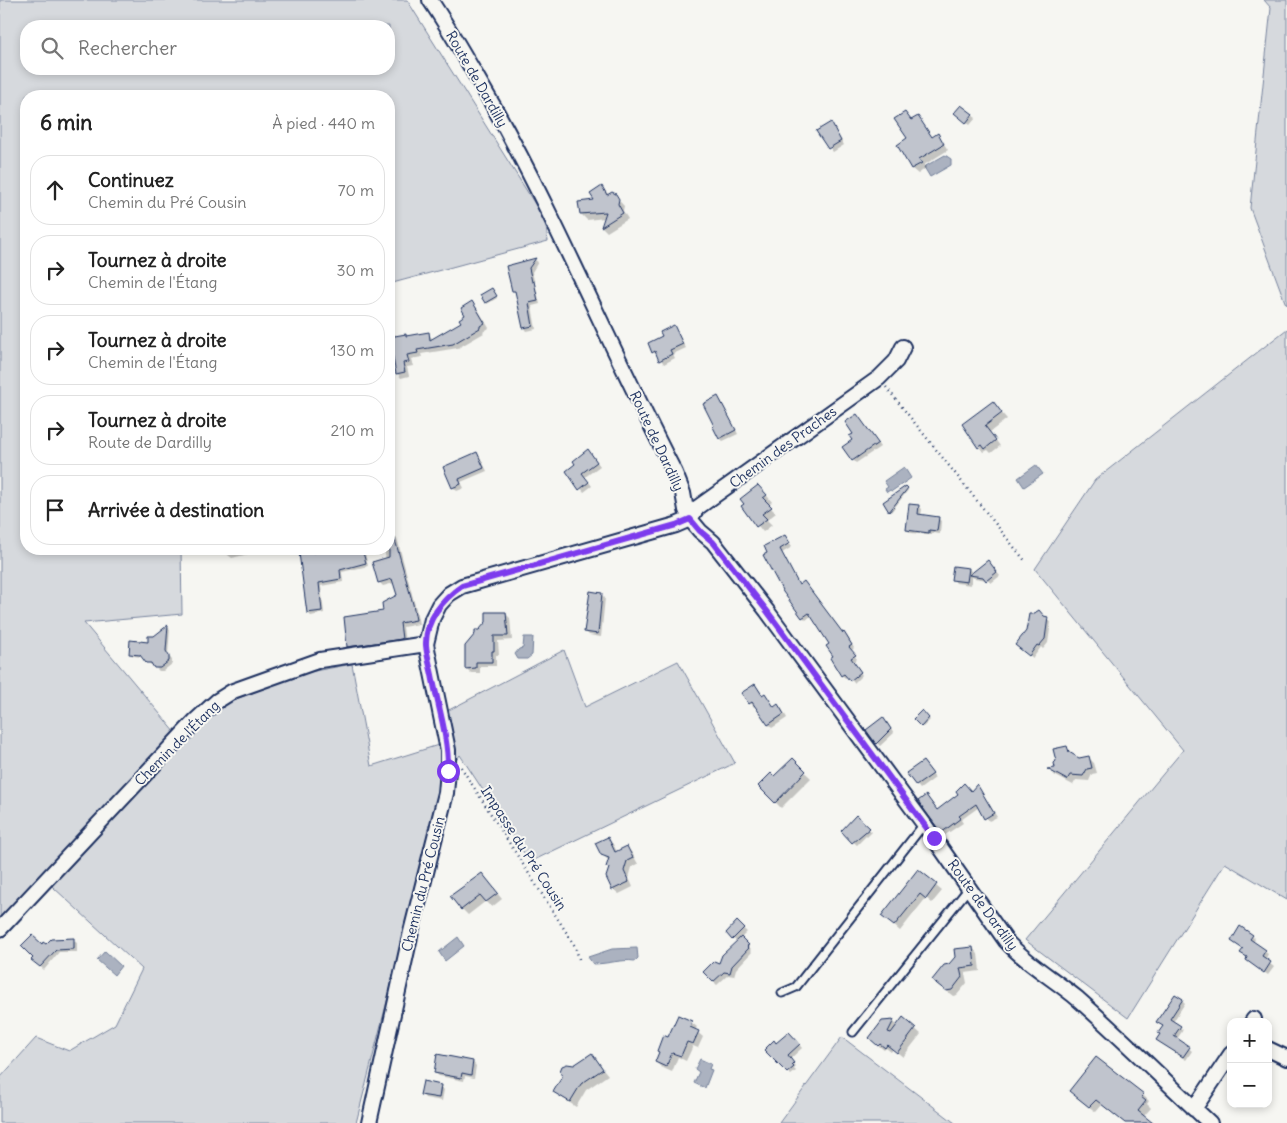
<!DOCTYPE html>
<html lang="fr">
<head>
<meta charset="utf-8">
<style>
	body { margin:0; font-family:Delius,sans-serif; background:#f2f2f2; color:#222 }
	.controls { position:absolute; right:15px; bottom:15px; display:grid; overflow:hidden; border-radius:10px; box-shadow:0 2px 8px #0003 }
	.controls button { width:45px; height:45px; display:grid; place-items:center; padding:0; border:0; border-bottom:1px solid #e0e0e0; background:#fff; color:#222; font:25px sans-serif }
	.stop { position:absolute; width:15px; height:15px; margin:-11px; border:4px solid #7c3aed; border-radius:50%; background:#fff }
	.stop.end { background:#7c3aed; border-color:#fff; box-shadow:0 1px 5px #0008 }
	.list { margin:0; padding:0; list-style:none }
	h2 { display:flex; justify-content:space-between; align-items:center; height:65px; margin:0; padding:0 20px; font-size:21px }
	h2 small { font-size:16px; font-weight:400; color:#767676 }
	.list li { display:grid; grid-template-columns:32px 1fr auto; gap:15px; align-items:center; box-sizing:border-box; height:70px; margin:0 10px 10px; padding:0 10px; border:1px solid #e0e0e0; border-radius:20px }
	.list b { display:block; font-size:19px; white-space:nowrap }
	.list p { margin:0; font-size:16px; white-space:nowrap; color:#767676 }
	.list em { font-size:16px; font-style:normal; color:#767676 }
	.icon { flex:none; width:28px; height:28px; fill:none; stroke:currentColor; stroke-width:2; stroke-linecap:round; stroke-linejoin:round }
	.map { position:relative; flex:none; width:1287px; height:1123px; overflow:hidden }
	.search { position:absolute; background:#fff; box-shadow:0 2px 8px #0003; left:20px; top:20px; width:375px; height:55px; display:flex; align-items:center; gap:12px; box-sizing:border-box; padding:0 18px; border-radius:20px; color:#767676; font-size:19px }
	.panel { position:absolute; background:#fff; box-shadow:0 2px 8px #0003; left:20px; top:90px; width:375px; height:465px; border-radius:20px }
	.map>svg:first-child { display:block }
</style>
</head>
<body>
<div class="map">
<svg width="1287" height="1123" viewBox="0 0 1287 1123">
	<rect width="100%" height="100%" fill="#f6f6f2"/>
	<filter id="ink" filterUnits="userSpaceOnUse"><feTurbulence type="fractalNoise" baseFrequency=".02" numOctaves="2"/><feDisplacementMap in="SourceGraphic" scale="10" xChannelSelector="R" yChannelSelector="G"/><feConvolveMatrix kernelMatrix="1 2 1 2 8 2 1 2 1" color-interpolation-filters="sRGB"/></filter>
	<g filter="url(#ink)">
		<path fill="#d6d9dd" stroke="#78849e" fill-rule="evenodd" d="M0,0h407l138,220 3,21 -159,43v-188h-363v453h155l1,65 -98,9 102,122 37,-41 81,-31 48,-9 19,102 77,-24 -1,-31 117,-61 21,57 93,-46 57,102 -205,99 -70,-107 -16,22 -88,346h-356v-45l36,-40 33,13 46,-27 27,-55 -101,-93 -41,44zM26,26h363v43h-363z
			M1264,0h23v305l-2,-3 -35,-94 21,-200z
			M1287,329v571l-62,-37 -97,155 -103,-78 158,-190 -148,-181 60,-89z
			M842,1037l113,86h-176z"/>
		<path fill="#abb2c0" stroke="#717e99" d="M945,155l6,4v6l-21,12 -6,-10z
			M1036,465l7,9 -19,13 -6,-9z
			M904,467l7,11 -19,13 -2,-1 -3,2 -2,-3 3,-2 -4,-6z
			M524,637h9l-1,18 -5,4h-9l-3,-5 4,-5 4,-1z
			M458,937l6,9 -19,15 -6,-9z
			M637,948l1,10 -3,3c-14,-2 -27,3 -42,3l-5,-7 24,-8z
			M105,951l16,15 -7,9 -17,-15z
			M700,1059l11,5 -2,5 3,1 -7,18 -11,-5 5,-11 -4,-3z"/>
		<path fill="#0003" d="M961,107l15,11 -6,7 -11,-9z
			M905,114l7,7 6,-4 15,21 5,-3 10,15 -24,15 2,3 -8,6 -6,-5 -14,-23 10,-7z
			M831,124l13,21 -11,7 -15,-21z
			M602,187l7,8 3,-2 12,13 -1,5 5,8 -21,13 -5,-5 3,-9 -18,2 -6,-6 15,-13z
			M535,260l3,2 -6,10 8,32 -8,2 4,23 -9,2 -3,-4 -7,-33 -3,-3 -6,-24z
			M493,291l4,7 -10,6 -1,-2z
			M472,303l5,5 12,20 -6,4 1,1 -26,15 -37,6 1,3 -11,2 2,7 -6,1 2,9 -8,2 -4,-5 -5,-22 -3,1v-20l3,-1 5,6h10l21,-4 5,7 30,-17z
			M674,327l12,21 -13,6 2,4 -11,6 -6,-9 -5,-3 11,-16z
			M718,397l3,4 17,33 -15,7 -3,-3 -4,-12z
			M993,403l14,16 -17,13 10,14 -9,7 -3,-3 -4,2 -20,-27z
			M860,418l20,29 -24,16 -3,-3 1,-20z
			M477,453l3,4 7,14 -26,11 3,6 -7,3 -4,-4z
			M592,455l8,11 -15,11 7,9 -8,6 -16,-20z
			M906,488l2,2 -17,22 -7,-9z
			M764,492l8,10 -4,3 8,8 -9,7 5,5 -9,7 -20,-25z
			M919,506l3,3 -1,7 17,2 3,3 -1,13 -8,-1v2l-21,-2 -4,-3z
			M393,534l4,4 19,71 3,15 -16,3 2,15 -53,8 -4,-4 37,-34 13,-16 -4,-13 -11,3 -4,-4 7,-22 -2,-11h5v-14z
			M785,536l7,11 -10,6 17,33 44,48 4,2 7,12 -3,3 6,8 -4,3 9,13 -8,8 -6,-7 -3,2 -3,-3 -11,-31 -19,-29 -6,5 -3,-3 -38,-61z
			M226,549h33l1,2 -28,7 -4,-3z
			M337,549h27l4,17 -26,6 1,10 -22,4 3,27 -13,3 -3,-3 4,-62 3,3z
			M988,561l12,15 -9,7 -4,-3 -13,-2 -2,-1 -1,8 -15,-2 -3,-4 16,-10 4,4z
			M601,594l4,4 -4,39 -12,-2 -4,-4z
			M505,613l5,5 2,22 -14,1 1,14h-3v11h-16v7h-9l-5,-5 14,-37z
			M1045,618l6,4 -3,21 -5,6 -2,-2 -8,11 -13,-10z
			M167,627l3,2 -2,26 4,5v4l-9,7h-4l-5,-5 -3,-1 -8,-8 -10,-1 -3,-3 19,-10z
			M755,685l19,23 4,-3 4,4 5,9 -15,10 -4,-4 -12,-19 -2,2 -11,-14z
			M922,712l8,8 -7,7 -9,-8z
			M887,722l7,11 -14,13 -3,-3z
			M1066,747l6,6 1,3 6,4 9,-3 6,6 3,10 -5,1 -3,7 -13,-1 -3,5 -19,-10 -4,-5 6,-2z
			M792,760l19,18 -30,30 -21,-22 14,-9z
			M927,766l8,12 -15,11 -3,-4z
			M977,786l20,31 -8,4 -10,-14 -18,13 2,3 -18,12 -3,-3 -16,-36 11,15 34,-19z
			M856,817l16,15 -5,5 -1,-1 -9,9 -15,-14z
			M608,839l5,5 4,8 10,-4 5,5 6,11 -6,3 -3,11 4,9 -14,7 -6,-5 -3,-20 -3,-3 2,-5 -7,-7z
			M918,871l24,20 -10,12 -6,-5 -26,33 -17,-15z
			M487,881l15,18 -10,8 -6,-6 -18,14 -6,-6z
			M737,923l10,9 -6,6 10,11 -1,1 2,2 -16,17 -2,7 -6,-1 -11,10 -13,-13 16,-8 17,-22 -10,-9z
			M1252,936l3,3 -2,4 15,11 -3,6 9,7 -6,8 -17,-12 -4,-3 1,-2 -2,-2 -2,-7z
			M73,940l4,3v9h-18l-15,18 -11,-10 9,-14z
			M973,948l5,6 2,17 -15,2 2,10 -10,12 -4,1 -14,-11 11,-20z
			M1182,1000l3,3 -12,19 10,8 -6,9 15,12 -6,9 -25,-17 3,-16 -6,-5z
			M904,1019l17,15 -18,23 -10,-8 -2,3 -5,-4 -2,2 -9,-7 18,-22 5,5z
			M691,1022l6,5 -2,3 8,7 -5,11 -5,-2 -7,15 -8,-4 -6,15 -11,-5 -5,-5 12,-23z
			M789,1033l13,15 -12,11 6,8 -2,2 2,2 -5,4 -25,-25 10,-6z
			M592,1055l16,20 -22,15 -10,17 -15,-10 -6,-5 19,-25z
			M473,1062l3,4 -2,12 -9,-2 -1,5 -25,-5 -4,-3z
			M441,1086l3,4 -2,11 -17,-3 -3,-4z
			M1143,1095l6,6 -2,3 4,4 -8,9 8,6h-26l-23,-18 -6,7 -20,-15z"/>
		<path fill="#c0c4cd" stroke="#1b2f5e" d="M961,105l12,9 -7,9 -12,-10z
			M905,112l6,8 7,-4 14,21 6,-4 6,11 -25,15 3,4 -11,6 -14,-24 10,-7 -13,-19z
			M831,122l10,19 -13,8 -12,-18z
			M602,186l5,9 5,-3 4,2 3,5 -1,5 5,9 -22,14 5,-15 -26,2 -2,-12 16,-2 -4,-6z
			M536,258l-7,10 3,14 2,-1 4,20 -9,2 4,23 -10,2 -8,-37h-3l-6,-25z
			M492,288l5,8 -12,7 -5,-8z
			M472,301l13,22 -5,3v2l-27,16 -36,6 1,3 -11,2 2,7 -6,1 2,9 -9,2 -7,-37 17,-3v2l23,-4 1,8 31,-18 -2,-3 6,-4 -4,-7z
			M674,325l9,19 -13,6 2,4 -13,7 -4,-10 -3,2 -4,-10 14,-7 -2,-4z
			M718,396l18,34 -17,9 -6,-12 1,-1 -11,-22z
			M993,401l9,12 -17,13 11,14 -11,9 -3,-4 -4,3 -16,-24z
			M857,414l21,29 -26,18 -10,-14 10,-7 -3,-4 4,-2 -8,-12z
			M588,449l9,13 -15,11 7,9 -10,8 -13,-19 9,-7 -2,-3z
			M477,452l7,16 -25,11 2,5 -9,4 -9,-21z
			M758,485l9,10 -4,3 9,9 -10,7 5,5 -11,8 -15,-21 3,-2 -4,-5z
			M906,486l2,2 -19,24 -6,-10z
			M909,504l10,1 -1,9 21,3 -2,14 -8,-1v3l-23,-3z
			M389,529h3l21,75 3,16 -16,3 2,16 -55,8 -3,-30 39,-6 -1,-8 15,-8 -5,-16 -14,4 -6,-21 17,-5z
			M785,535l5,8 -10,6 19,36 5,-4 39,52 1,-1 8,13 -3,2 7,8 -5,3 10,14 -11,9 -6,-7 -3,2 -11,-18 3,-2 -7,-10 3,-2 -20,-31 -7,5 -19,-26 -20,-37 4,-2 -3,-7z
			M332,549h30l4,14 -26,7 1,9 -22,4 3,28 -15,2 -8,-60 13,-3 1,3z
			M988,560l9,12 -11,9 -3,-4 -14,-2z
			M953,566l16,2 -2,14 -16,-2z
			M590,591l12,2 -4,41 -14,-2z
			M1039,610l5,6 4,1 -3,22 -6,7 -2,-1 -8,11 -14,-11 11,-14 3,-17h4z
			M486,612h20l2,24h-14v15h-2v11h-16v6l-11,1v-23l10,-12v-4h4l7,-8z
			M168,625l-2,26 3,5v5l-9,7h-6l-3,-5h-5l-6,-8 -11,-1 1,-14 18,2v-6h6z
			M755,684l7,11 3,-2 9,14 4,-3 6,10 -16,11 -16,-23 -3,2 -8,-11z
			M922,710l7,8 -8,9 -8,-8z
			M883,717l8,12 -15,15 -10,-14z
			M1067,746l2,6 10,6 10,-2 3,12 -5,1 -4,7 -13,-1 -3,5 -20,-11 8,-1 -1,-5 2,-2 -3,-12z
			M793,758l13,13 -31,32 -17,-17 13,-13 3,3z
			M923,761l10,13 -17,12 -10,-13z
			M964,783l7,8 6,-7 17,29 -10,6 -8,-15 -17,12 2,2 -20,15 -23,-32 8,-6 11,15 21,-16 -2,-3z
			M856,815l14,13 -18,15 -11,-12z
			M608,837l7,15 12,-6 6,12 -6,3 -3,10 5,11 -17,8 -6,-13 3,-9 -3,-1 3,-9 -8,-3 -6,-12z
			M918,869l19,15 -11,15 -6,-5 -26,32 -13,-10z
			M482,873l16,20 -12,9 -6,-7 -19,15 -11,-14z
			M737,921l7,7 -12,12 -6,-7z
			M1240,926l13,9 -3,4 16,11 -4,6 9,6 -7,11 -18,-13 1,-3 -7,-4 3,-4 -12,-8z
			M32,935l10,9 1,-2 3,2 5,-5 23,-1v11l-18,1 -16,17 -9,-7 2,-2 -12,-12z
			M741,937l8,8 -2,1 2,2 -17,18 -2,7 -6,-1 -11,10 -10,-10 11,-11 5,2 3,-8z
			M973,947l2,19 -15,2 2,9 -10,13 -6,1 -14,-11 12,-15 5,-1 6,-7 -1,-8z
			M1175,994l8,5 -13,20 11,7 -7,10 16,11 -7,10 -27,-17 4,-6 -2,-1 5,-7 -7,-4z
			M678,1015l14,6 -2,6 9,4 -6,13 -6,-2 -6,14 -9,-3 -6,14 -11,-5 4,-10 -2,-1 6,-16 5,2z
			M903,1017l13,11 -19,25 -10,-8 -2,3 -5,-4 -2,2 -9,-8 13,-17 12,-1 -6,12 3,1z
			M789,1032l11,12 -12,11 6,8 -2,2 2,2 -7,6 -23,-23 10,-10 2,3z
			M592,1053l11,16 -22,15 -11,18 -17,-10 9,-15 -2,-6 2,-5 5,-2 7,1z
			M437,1054l36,7 -2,14 -9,-2 -1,5 -27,-5z
			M1096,1057l48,37 -3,3 5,4 -8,10 15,12h-28l-29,-23 -7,7 -20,-16z
			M423,1081l18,4 -2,13 -19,-3z"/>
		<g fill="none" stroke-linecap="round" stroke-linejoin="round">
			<g stroke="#1b2f5e" stroke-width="11">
				<path id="service" d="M782,993l14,-6 128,-163
					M853,1032l116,-144"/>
			</g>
			<g stroke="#1b2f5e" stroke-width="18">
				<path id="minor" d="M430,0c23,34 43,71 64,107 66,119 118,245 181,366l8,20 3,17 4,9 10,12 13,11 54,69 157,213 82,117c21,23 48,38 72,58 45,40 88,83 132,124
					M0,929l195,-208 22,-20 16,-10 87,-31 106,-16
					M1252,1022l2,-3
					M1268,1049l19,9
					M1194,1109l37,-55
					M369,1123l42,-191 35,-139 2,-22v-21l-22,-106 6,-25 7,-14 10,-11 13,-8 214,-61 14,-6 7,-11 182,-130 17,-17 7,-14"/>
			</g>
			<path stroke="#1b2f5e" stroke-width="2.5" stroke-dasharray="1 4" stroke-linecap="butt" d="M886,387l140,175
				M461,767l114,179 4,13"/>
			<use href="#service" stroke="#f6f6f2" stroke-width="7"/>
			<use href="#minor" stroke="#f6f6f2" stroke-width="14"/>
		</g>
	</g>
	<g fill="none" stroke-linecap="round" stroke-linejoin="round" filter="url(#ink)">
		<path stroke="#7c3aed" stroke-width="6" d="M448,771c1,-30 -9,-62 -15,-91 -2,-12 -6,-23 -7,-35 -1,-25 17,-46 36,-59l214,-61 14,-6 10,12 13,11 54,69 167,227"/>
	</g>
	<g text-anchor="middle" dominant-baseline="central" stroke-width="4" stroke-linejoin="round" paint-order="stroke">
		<g font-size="14" fill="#1b2f5e" stroke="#f6f6f2">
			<text transform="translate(477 79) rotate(60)">Route de Dardilly</text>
			<text transform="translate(657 441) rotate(65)">Route de Dardilly</text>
			<text transform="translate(783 447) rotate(-36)">Chemin des Praches</text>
			<text transform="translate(177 743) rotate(-45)">Chemin de l'Étang</text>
			<text transform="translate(524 848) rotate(57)">Impasse du Pré Cousin</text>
			<text transform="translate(423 884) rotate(-76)">Chemin du Pré Cousin</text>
			<text transform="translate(983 905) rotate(54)">Route de Dardilly</text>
		</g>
	</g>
</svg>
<div class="controls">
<button>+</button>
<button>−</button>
</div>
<div class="stop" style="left:448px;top:771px"></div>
<div class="stop end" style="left:934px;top:838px"></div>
<div class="search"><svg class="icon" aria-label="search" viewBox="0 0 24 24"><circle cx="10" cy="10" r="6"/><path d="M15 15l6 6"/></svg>Rechercher</div>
<section class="panel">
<h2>6 min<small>À pied · 440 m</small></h2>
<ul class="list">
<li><svg class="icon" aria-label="ahead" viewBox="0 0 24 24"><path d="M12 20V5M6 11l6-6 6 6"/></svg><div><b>Continuez</b><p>Chemin du Pré Cousin</p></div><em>70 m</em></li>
<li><svg class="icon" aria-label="right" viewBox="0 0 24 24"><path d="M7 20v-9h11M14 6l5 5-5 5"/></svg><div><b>Tournez à droite</b><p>Chemin de l'Étang</p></div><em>30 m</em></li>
<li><svg class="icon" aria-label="right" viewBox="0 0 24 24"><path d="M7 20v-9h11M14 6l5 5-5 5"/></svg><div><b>Tournez à droite</b><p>Chemin de l'Étang</p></div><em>130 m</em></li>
<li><svg class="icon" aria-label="right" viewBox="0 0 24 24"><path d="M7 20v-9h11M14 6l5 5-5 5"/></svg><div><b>Tournez à droite</b><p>Route de Dardilly</p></div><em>210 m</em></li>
<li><svg class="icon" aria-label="arrive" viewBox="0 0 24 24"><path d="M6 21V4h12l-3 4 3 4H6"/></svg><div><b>Arrivée à destination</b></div></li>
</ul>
</section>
</div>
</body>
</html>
